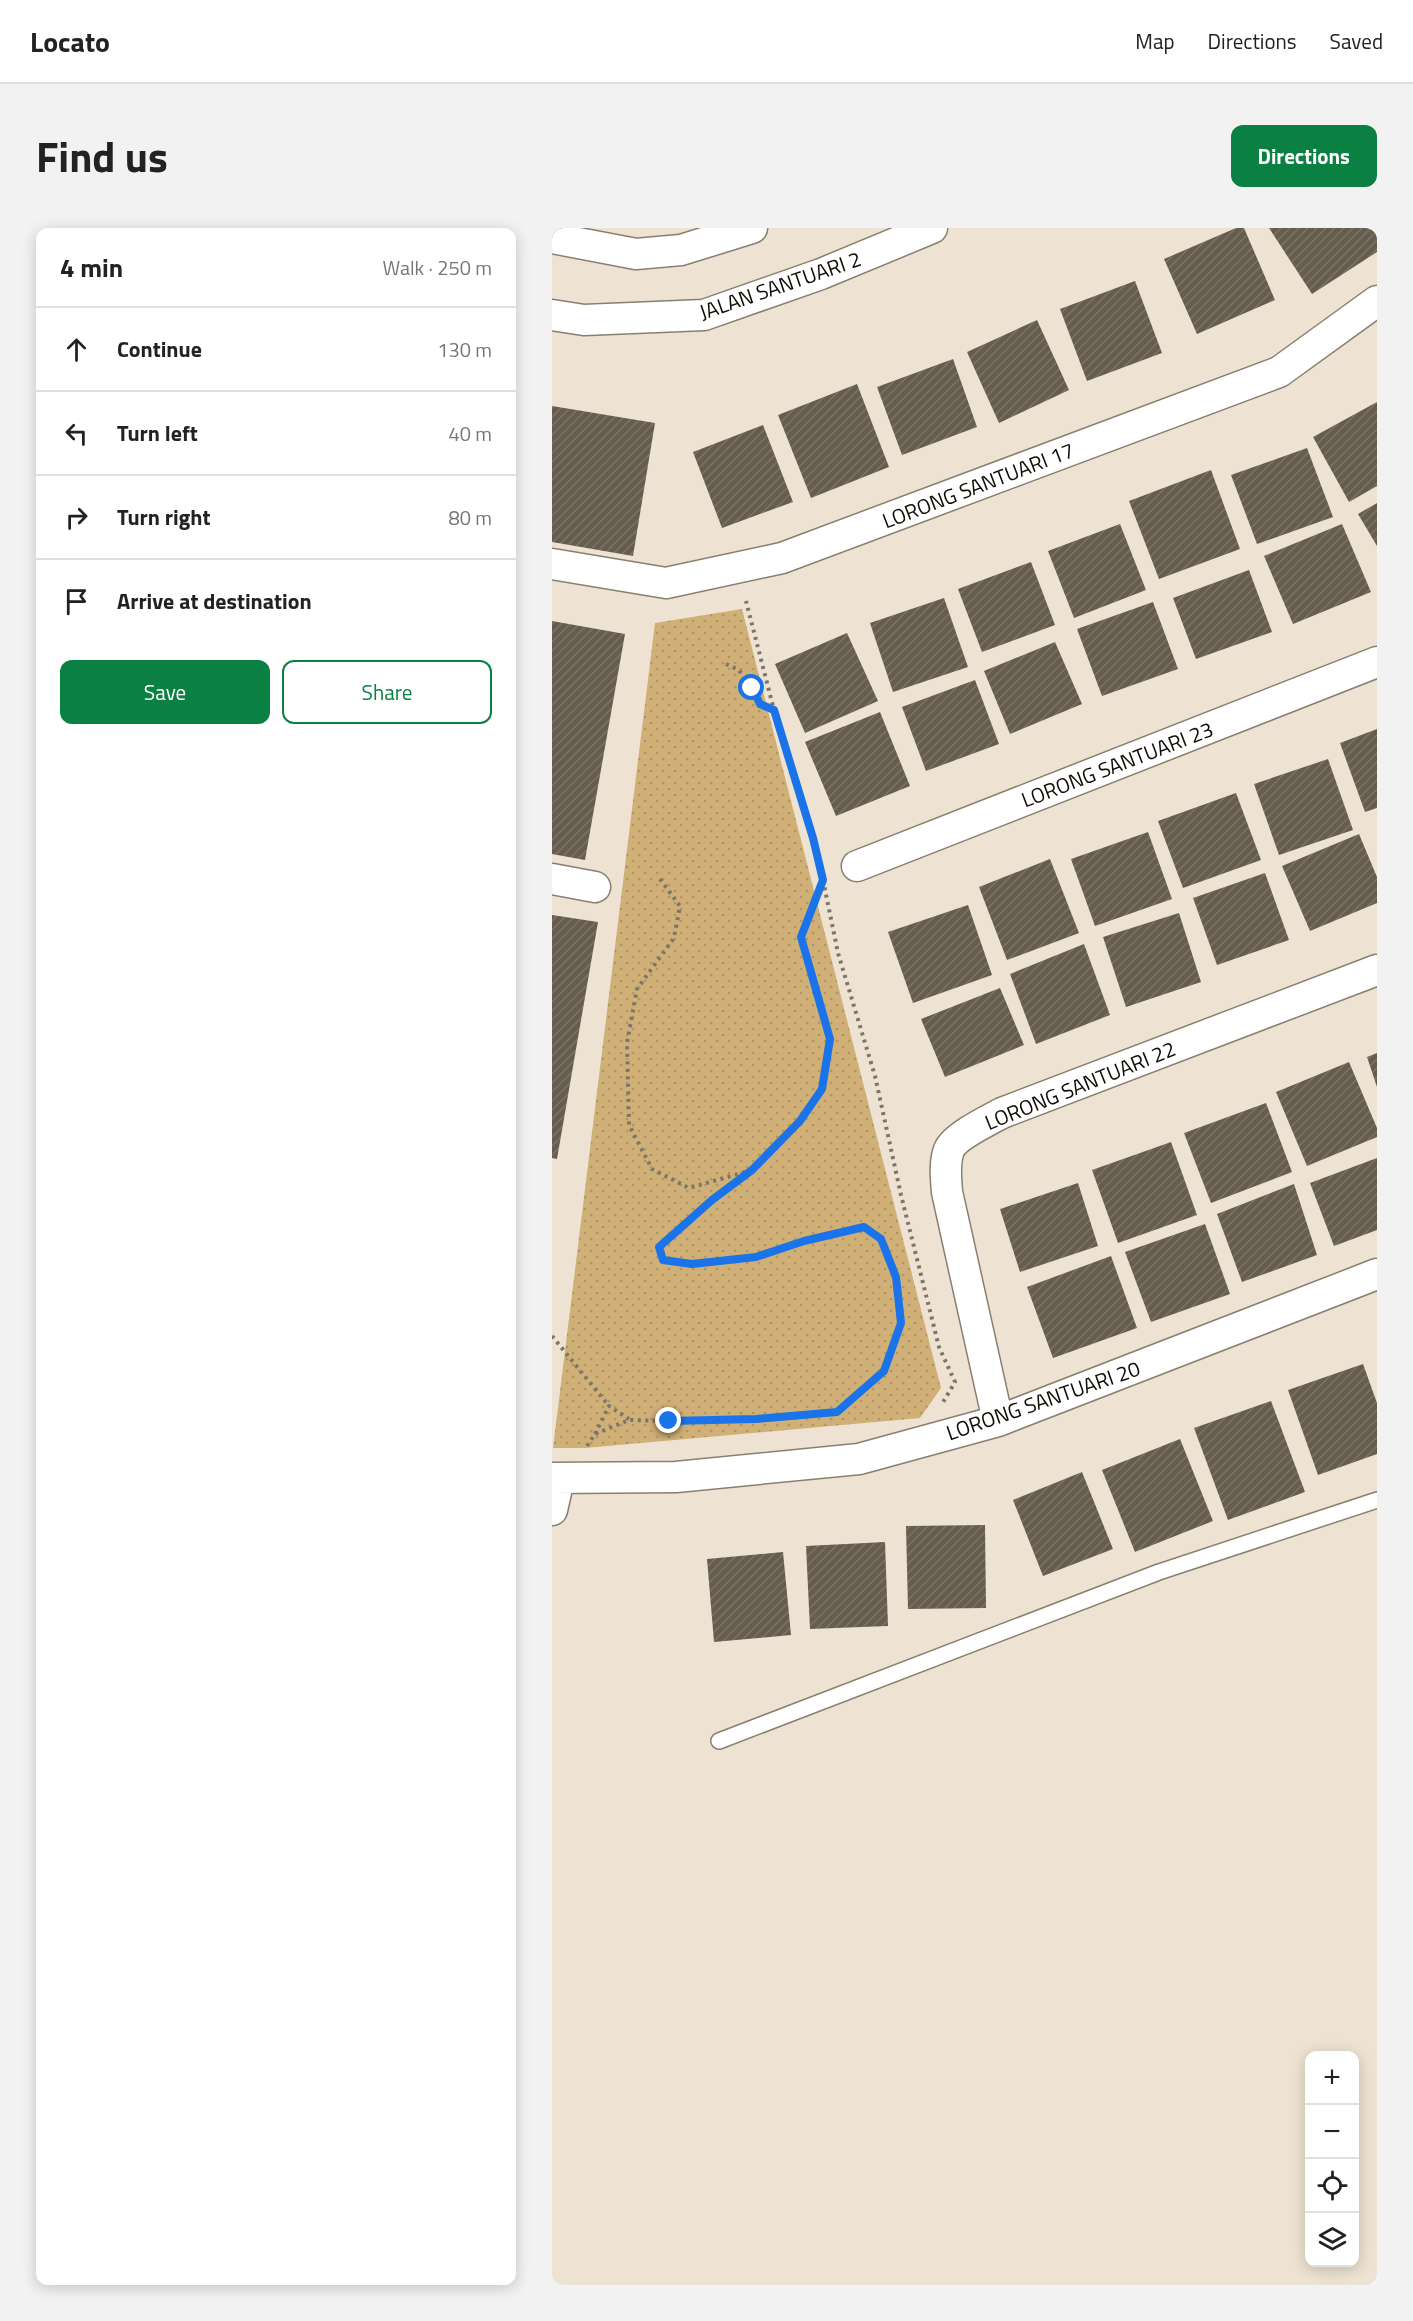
<!DOCTYPE html>
<html lang="en">
<head>
<meta charset="utf-8">
<style>
	body { margin:0; font-family:"Titillium Web",sans-serif; background:#f2f2f2; color:#222 }
	.controls { position:absolute; right:18px; bottom:18px; display:grid; overflow:hidden; border-radius:12px; box-shadow:0 3px 15px #0003 }
	.controls button { width:54px; height:54px; display:grid; place-items:center; padding:0; border:0; border-bottom:2px solid #e0e0e0; background:#fff; color:#222; font:30px sans-serif }
	.stop { position:absolute; width:18px; height:18px; margin:-14px; border:4px solid #1a73e8; border-radius:50%; background:#fff }
	.stop.end { background:#1a73e8; border-color:#fff; box-shadow:0 2px 6px #0008 }
	.list { margin:0; padding:0; list-style:none }
	h2 { display:flex; justify-content:space-between; align-items:center; height:78px; margin:0; padding:0 24px; font-size:26px }
	h2 small { font-size:20px; font-weight:400; color:#767676 }
	.list li { display:grid; grid-template-columns:39px 1fr auto; gap:18px; align-items:center; box-sizing:border-box; height:84px; padding:0 24px; border-top:2px solid #e0e0e0 }
	.list b { display:block; font-size:22px; white-space:nowrap }
	.list em { font-size:20px; font-style:normal; color:#767676 }
	.actions { display:flex; gap:12px; padding:18px 24px }
	.actions a { flex:1; padding:14px 0; border:2px solid #0b8043; border-radius:12px; text-align:center; font-size:21px; color:#0b8043 }
	.actions .main { background:#0b8043; color:#fff }
	.icon { flex:none; width:33px; height:33px; fill:none; stroke:currentColor; stroke-width:2; stroke-linecap:round; stroke-linejoin:round }
	.map { position:relative; flex:none; width:825px; height:2057px; overflow:hidden; border-radius:12px }
	header { display:flex; align-items:center; gap:36px; box-sizing:border-box; height:84px; padding:0 30px; background:#fff; border-bottom:2px solid #e0e0e0 }
	header strong { font-size:28px }
	nav { display:flex; gap:33px; margin-inline-start:auto; font-size:21px }
	.intro { display:flex; align-items:center; justify-content:space-between; box-sizing:border-box; height:144px; padding:0 36px }
	h1 { margin:0; font-size:42px }
	.button { padding:15px 27px; border-radius:12px; background:#0b8043; color:#fff; font-size:21px; font-weight:700 }
	main { display:flex; gap:36px; padding:0 36px }
	aside { flex:1; background:#fff; border-radius:12px; box-shadow:0 3px 15px #0003 }
	.map>svg:first-child { display:block }
</style>
</head>
<body>
<header>
<strong>Locato</strong>
<nav><a>Map</a><a>Directions</a><a>Saved</a></nav>
</header>
<div class="intro"><h1>Find us</h1><a class="button">Directions</a></div>
<main>
<aside>
<h2>4 min<small>Walk · 250 m</small></h2>
<ul class="list">
<li><svg class="icon" aria-label="ahead" viewBox="0 0 24 24"><path d="M12 20V5M6 11l6-6 6 6"/></svg><div><b>Continue</b></div><em>130 m</em></li>
<li><svg class="icon" aria-label="left" viewBox="0 0 24 24"><path d="M17 20v-9H6M10 6l-5 5 5 5"/></svg><div><b>Turn left</b></div><em>40 m</em></li>
<li><svg class="icon" aria-label="right" viewBox="0 0 24 24"><path d="M7 20v-9h11M14 6l5 5-5 5"/></svg><div><b>Turn right</b></div><em>80 m</em></li>
<li><svg class="icon" aria-label="arrive" viewBox="0 0 24 24"><path d="M6 21V4h12l-3 4 3 4H6"/></svg><div><b>Arrive at destination</b></div></li>
</ul>
<div class="actions"><a class="main">Save</a><a>Share</a></div>
</aside>
<div class="map">
<svg width="825" height="2057" viewBox="0 0 825 2057">
	<defs>
		<pattern id="park-dots" width="8" height="8" patternUnits="userSpaceOnUse" patternTransform="scale(1.5)"><rect width="8" height="8" fill="#d0b077"/><path d="M2 2h.1M6 6h.1" fill="none" stroke="#b19665" stroke-width="1.8" stroke-linecap="round"/></pattern>
		<pattern id="building-hatch" width="6" height="6" patternUnits="userSpaceOnUse" patternTransform="scale(1.5)"><rect width="6" height="6" fill="#665d4e"/><path d="M-1 1l2-2M0 6l6-6M5 7l2-2" fill="none" stroke="#7a7368"/></pattern>
	</defs>
	<rect width="100%" height="100%" fill="#eee3d2"/>
	<path fill="url(#park-dots)" d="M190,381l199,779 -21,30 -335,30h-32l102,-825z"/>
	<path fill="url(#building-hatch)" d="M684,0h8l31,72 -78,34 -33,-75z
		M717,0h108v24l-65,42z
		M583,53l27,72 -75,28 -27,-72z
		M485,92l32,70 -70,33 -32,-71z
		M401,131l24,68 -75,28 -25,-68z
		M305,156l32,83 -78,31 -33,-83z
		M825,174v84l-28,16 -36,-65z
		M0,178l103,17 -22,133 -81,-14z
		M211,197l30,77 -71,26 -29,-76z
		M755,220l26,69 -76,27 -26,-69z
		M659,242l29,79 -81,30 -30,-78z
		M825,275v43l-19,-32z
		M568,296l26,66 -72,28 -26,-67z
		M790,296l29,68 -78,32 -29,-68z
		M479,334l24,63 -73,27 -24,-63z
		M697,342l23,62 -76,27 -23,-61z
		M392,370l24,69 -75,25 -23,-69z
		M601,374l25,67 -76,27 -25,-67z
		M0,393l73,13 -40,226 -33,-6z
		M295,405l31,68 -73,32 -30,-69z
		M503,414l27,62 -72,30 -26,-63z
		M423,452l24,64 -73,27 -24,-64z
		M328,484l30,74 -74,30 -31,-74z
		M825,501v79l-12,4 -25,-69z
		M776,531l25,71 -74,25 -25,-71z
		M684,565l25,67 -78,28 -25,-67z
		M596,604l24,67 -77,27 -24,-67z
		M807,606l18,43v26l-67,28 -28,-65z
		M498,631l29,74 -72,27 -28,-73z
		M713,645l24,67 -72,25 -24,-67z
		M416,677l24,70 -79,28 -25,-71z
		M627,685l22,69 -75,25 -23,-70z
		M0,687l46,7 -41,237 -5,-1z
		M532,716l26,71 -74,29 -26,-70z
		M448,760l24,57 -79,32 -24,-58z
		M825,825v34l-10,-30z
		M797,834l28,66v9l-70,29 -31,-74z
		M714,875l26,69 -81,31 -27,-70z
		M619,914l26,73 -79,28 -26,-73z
		M825,930v72l-43,16 -24,-63z
		M526,955l20,63 -78,26 -20,-63z
		M742,956l23,71 -75,27 -25,-68z
		M653,996l25,70 -79,28 -26,-70z
		M559,1028l26,72 -84,30 -26,-71z
		M811,1136l14,39v51l-59,21 -30,-85z
		M719,1173l34,91 -77,28 -34,-92z
		M628,1211l33,82 -78,31 -33,-82z
		M530,1244l31,77 -70,27 -30,-76z
		M433,1297l1,83 -78,1 -2,-83z
		M333,1314l3,84 -78,3 -4,-83z
		M231,1324l8,83 -77,7 -7,-83z"/>
	<g fill="none" stroke-linecap="round" stroke-linejoin="round">
		<g stroke="#887f6f" stroke-width="18">
			<path id="lane" d="M167,1513l440,-169 218,-72"/>
		</g>
		<g stroke="#887f6f" stroke-width="33">
			<path id="street" d="M0,10l84,16 45,-4 71,-22
				M0,87l32,5 120,-5 117,-41 111,-46
				M0,336l114,19 116,-25 497,-186 98,-71
				M305,638l520,-204
				M0,651l43,8
				M446,1193l-51,-229c-1,-14 -3,-29 2,-42 5,-13 40,-30 53,-37l375,-143
				M0,1250l124,-1 183,-18 139,-38 379,-147
				M0,1282l7,-31"/>
		</g>
		<path stroke="#7c7569" stroke-width="4" stroke-dasharray="3 4.5" stroke-linecap="butt" d="M174,436l13,6 21,33 13,7
			M108,651l20,27 -6,32 -37,51 -10,54 2,82 23,44 37,19 63,-18 48,-49 22,-32 8,-50 -29,-102 22,-57 -10,-42 -39,-128 -28,-109
			M271,652l15,73 37,123 26,119 38,152 16,35 -13,22
			M0,1108l57,70
			M43,1206l14,-28 20,13
			M35,1218l8,-12 34,-14 40,1 87,-2 81,-7 47,-41 17,-48 -5,-46 -15,-38 -17,-12 -60,14 -48,16 -64,7 -29,-4 -4,-13 53,-47 37,-28"/>
		<use href="#lane" stroke="#fff" stroke-width="15"/>
		<use href="#street" stroke="#fff" stroke-width="30"/>
	</g>
	<g fill="none" stroke-linecap="round" stroke-linejoin="round">
		<path stroke="#1a73e8" stroke-width="8" d="M117,1193l87,-2 81,-7 47,-41 17,-48 -5,-46 -15,-38 -17,-12 -60,14 -48,16 -64,7 -29,-4 -4,-13 53,-47 40,-30 48,-49 22,-32 8,-50 -29,-102 22,-57 -10,-42 -39,-128 -14,-6 -8,-16"/>
	</g>
	<g text-anchor="middle" dominant-baseline="central" stroke-width="4.5" stroke-linejoin="round" paint-order="stroke">
		<g font-size="21" fill="#0f0c06" stroke="#fff">
			<text transform="translate(228 57) rotate(-19)">JALAN SANTUARI 2</text>
			<text transform="translate(426 257) rotate(-21)">LORONG SANTUARI 17</text>
			<text transform="translate(565 536) rotate(-21)">LORONG SANTUARI 23</text>
			<text transform="translate(528 857) rotate(-22)">LORONG SANTUARI 22</text>
			<text transform="translate(491 1172) rotate(-19)">LORONG SANTUARI 20</text>
		</g>
	</g>
</svg>
<div class="controls">
<button>+</button>
<button>−</button>
<button><svg class="icon" aria-label="locate" viewBox="0 0 24 24"><circle cx="12" cy="12" r="6"/><path d="M12 2v4M12 18v4M2 12h4M18 12h4"/></svg></button>
<button><svg class="icon" aria-label="layers" viewBox="0 0 24 24"><path d="M12 4l9 5-9 5-9-5zM3 14l9 5 9-5"/></svg></button>
</div>
<div class="stop" style="left:200px;top:460px"></div>
<div class="stop end" style="left:117px;top:1193px"></div>
</div>
</main>
</body>
</html>
